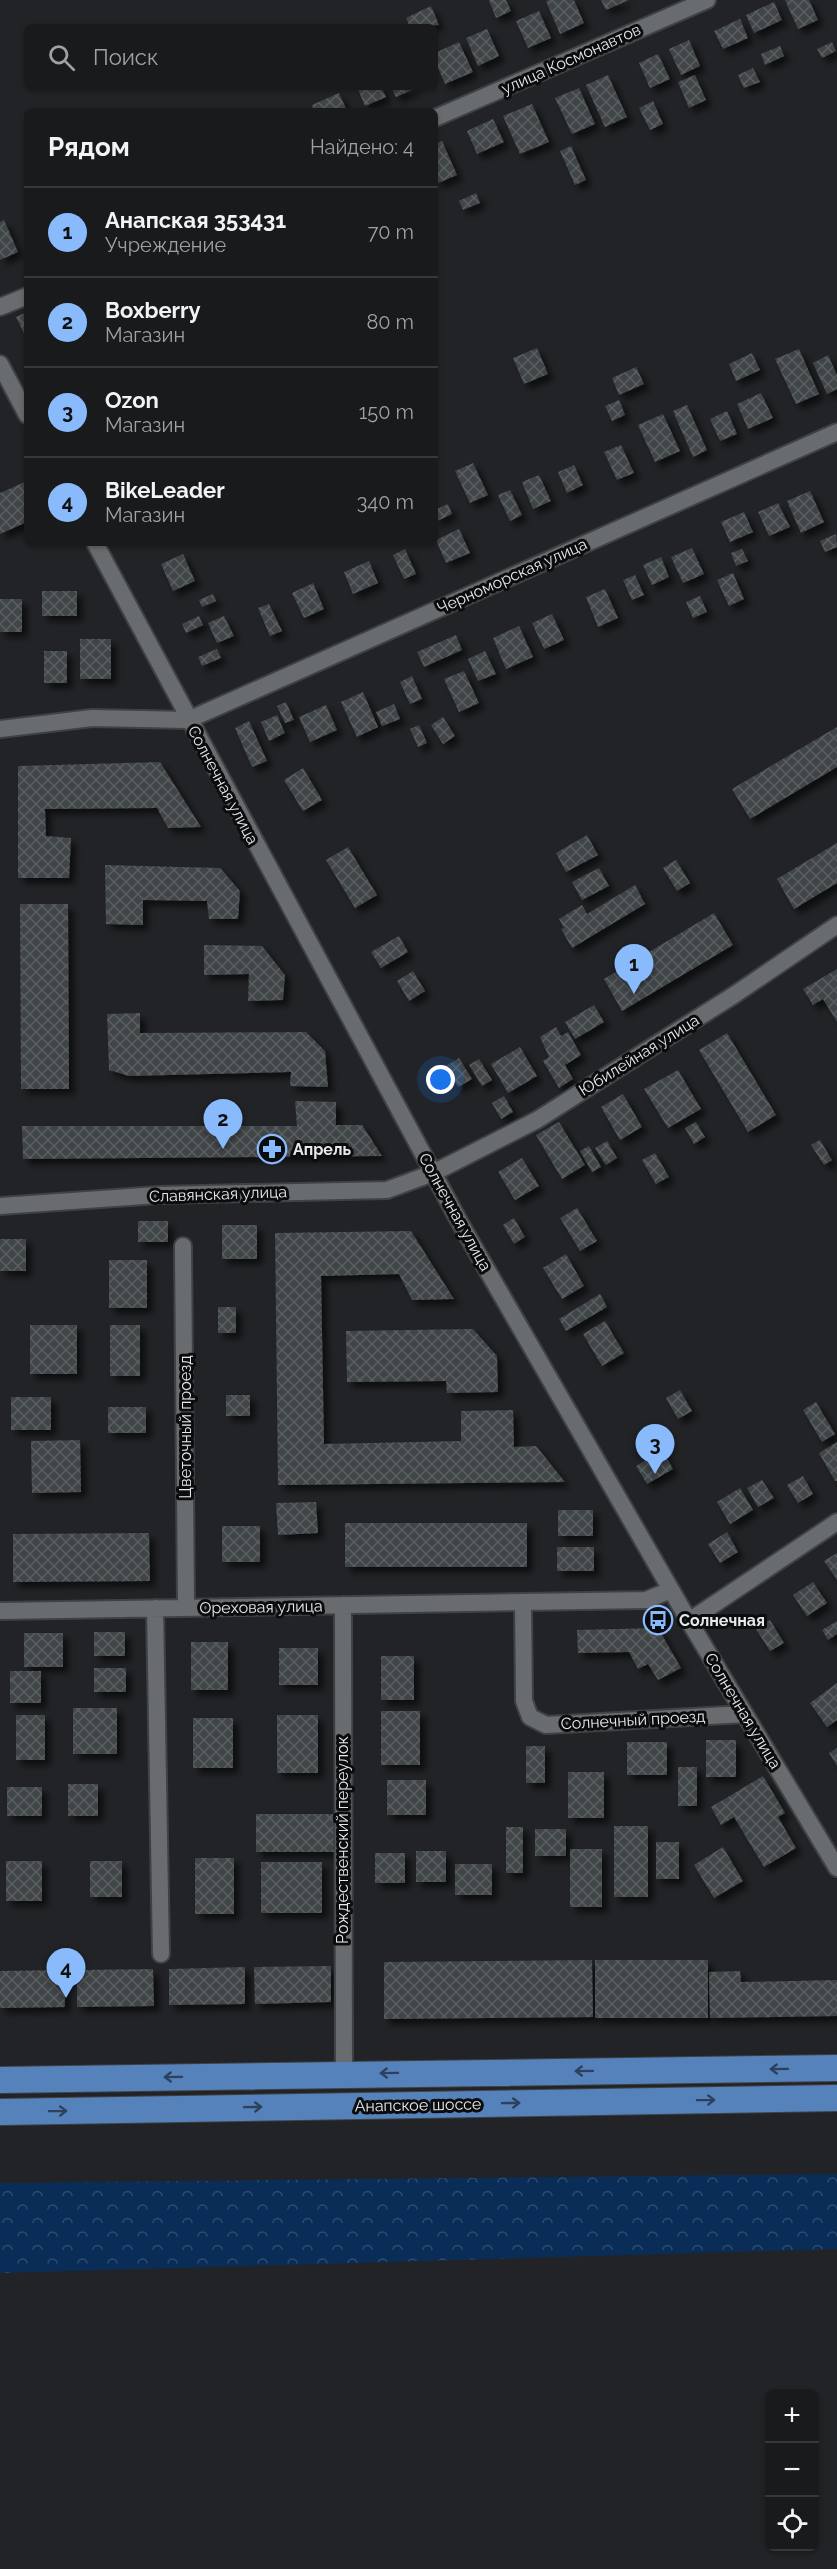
<!DOCTYPE html>
<html lang="ru">
<head>
<meta charset="utf-8">
<style>
	body { margin:0; font-family:Raleway,sans-serif; background:#262729; color:#f1f3f6 }
	.controls { position:absolute; right:18px; bottom:18px; display:grid; overflow:hidden; border-radius:9px; box-shadow:0 2px 4px #0004 }
	.controls button { width:54px; height:54px; display:grid; place-items:center; padding:0; border:0; border-bottom:2px solid #37383b; background:#191a1c; color:#f1f3f6; font:30px sans-serif }
	.you { position:absolute; left:441px; top:1080px; width:21px; height:21px; margin:-15px; border:4px solid #fff; border-radius:50%; background:#1a73e8; box-shadow:0 0 0 9px #1a73e833 }
	.badge { display:grid; place-items:center; width:39px; height:39px; border-radius:50%; background:#89bafc; color:#111; font-size:20px; font-weight:700 }
	.pin { position:absolute; translate:-50% -50px; filter:drop-shadow(0 2px 3px #0008) }
	.pin::after { content:''; position:absolute; top:32px; width:21px; height:18px; background:inherit; clip-path:polygon(0 0,100% 0,50% 100%) }
	.list { margin:0; padding:0; list-style:none }
	h2 { display:flex; justify-content:space-between; align-items:center; height:78px; margin:0; padding:0 24px; font-size:26px }
	h2 small { font-size:20px; font-weight:400; color:#9fa1a3 }
	.list li { display:grid; grid-template-columns:39px 1fr auto; gap:18px; align-items:center; box-sizing:border-box; height:90px; padding:0 24px; border-top:2px solid #37383b }
	.list b { display:block; font-size:22px; white-space:nowrap }
	.list p { margin:0; font-size:20px; white-space:nowrap; color:#9fa1a3 }
	.list em { font-size:20px; font-style:normal; color:#9fa1a3 }
	.icon { flex:none; width:33px; height:33px; fill:none; stroke:currentColor; stroke-width:2; stroke-linecap:round; stroke-linejoin:round }
	.map { position:relative; flex:none; width:837px; height:2569px; overflow:hidden }
	.search { position:absolute; background:#191a1c; box-shadow:0 2px 4px #0004; left:24px; top:24px; width:414px; height:66px; display:flex; align-items:center; gap:15px; box-sizing:border-box; padding:0 21px; border-radius:9px; color:#9fa1a3; font-size:22px }
	.panel { position:absolute; background:#191a1c; box-shadow:0 2px 4px #0004; left:24px; top:108px; width:414px; height:438px; border-radius:9px }
	.map>svg:first-child { display:block }
</style>
</head>
<body>
<div class="map">
<svg width="837" height="2569" viewBox="0 0 837 2569">
	<defs>
		<pattern id="forest-crowns" width="20" height="18" patternUnits="userSpaceOnUse" patternTransform="scale(1.5)"><rect width="20" height="18" fill="#0a2d58"/><path d="M2 6a3 3 0 1 1 6 0M12 15a3 3 0 1 1 6 0" fill="none" stroke="#2e4b70"/></pattern>
		<pattern id="building-cross-hatch" width="8" height="8" patternUnits="userSpaceOnUse" patternTransform="scale(1.5)"><rect width="8" height="8" fill="#414447"/><path d="M0 0l8 8M0 8l8-8" fill="none" stroke="#5c5f62"/></pattern>
		<filter id="shadow"><feDropShadow dx="5.5" dy="5.5" stdDeviation="3" flood-color="#0009"/></filter>
	</defs>
	<rect width="100%" height="100%" fill="#212326"/>
	<path fill="url(#forest-crowns)" d="M837,2174v75l-837,24v-90z"/>
	<path fill="url(#building-cross-hatch)" filter="url(#shadow)" d="M489,0h17l5,11 -15,7z
		M549,0h25l10,23 -24,11 -14,-33z
		M601,0h28l-23,10z
		M785,0h24l9,20 -20,9z
		M774,2l8,18 -28,13 -8,-18z
		M431,6l8,19 -29,2 -4,-9z
		M539,11l12,27 -23,10 -12,-27z
		M740,19l8,19 -25,11 -9,-18z
		M487,29l12,27 -21,10 -12,-28z
		M689,40l11,26 -19,9 -12,-26z
		M459,42l14,30 -28,12 -10,-23v-8z
		M832,42l4,9 -14,7 -5,-9z
		M780,46l4,10 -19,9 -4,-11z
		M658,54l12,25 -20,9 -11,-25z
		M753,68l7,14 -16,6 -6,-13z
		M608,75l19,42 -22,10 -19,-42z
		M695,75l11,25 -17,8 -11,-26z
		M357,87h24l5,10 -21,9z
		M391,87h28l-23,10z
		M579,88l16,36 -23,10 -17,-36z
		M339,93l8,18h-33l-2,-6z
		M653,101l10,23 -13,6 -11,-22z
		M532,104l17,38 -29,12 -17,-38z
		M493,119l11,23 -27,12 -10,-23z
		M442,141l15,34 -19,8 -3,-5v-34z
		M571,146l15,34 -11,5 -15,-34z
		M476,193l4,10 -17,7 -4,-9z
		M4,220l14,32 -18,8v-38z
		M27,312v28l-11,-23z
		M537,348l11,26 -24,10 -11,-26z
		M799,349l20,45 -23,10 -21,-45z
		M752,353l8,17 -24,11 -7,-17z
		M828,355l9,20v14l-10,5 -14,-31z
		M636,367l8,17 -25,11 -7,-17z
		M761,393l12,25 -25,11 -11,-25z
		M619,400l6,15 -13,6 -7,-15z
		M687,405l20,45 -14,7 -20,-46z
		M727,411l10,23 -17,7 -10,-22z
		M663,414l17,37 -25,11 -17,-37z
		M621,445l13,28 -17,7 -13,-28z
		M473,463l15,32 -18,8 -15,-32z
		M574,465l9,20 -16,8 -9,-21z
		M539,475l12,26 -18,8 -11,-27z
		M27,481v41l-27,12v-41z
		M510,490l12,25 -12,6 -12,-26z
		M810,491l14,31 -23,11 -14,-32z
		M778,503l12,24 -21,9 -11,-24z
		M448,504l4,10 -17,8v-12z
		M744,512l9,20 -23,10 -9,-20z
		M459,529l11,24 -24,10 -10,-23z
		M836,534l1,13 -12,5 -5,-11z
		M692,548l12,26 -21,9 -12,-26z
		M405,549l11,25 -12,5 -11,-24z
		M742,549l6,12 -12,5 -5,-13z
		M183,554l12,27 -22,10 -12,-27z
		M661,557l8,20 -17,8 -9,-20z
		M369,561l9,22 -25,11 -9,-22z
		M733,573l11,26 -15,7 -12,-26z
		M635,575l9,20 -12,5 -9,-20z
		M313,583l11,26 -20,9 -12,-25z
		M605,589l13,29 -20,9 -12,-30z
		M42,591h35v25h-35z
		M213,594l3,7 -14,6 -3,-7z
		M700,596l7,16 -14,6 -7,-16z
		M0,599h22v33h-22z
		M269,604l13,27 -12,5 -12,-28z
		M552,614l12,26 -20,9 -12,-26z
		M199,616l4,9 -17,8 -4,-9z
		M224,616l10,20 -17,7 -9,-20z
		M519,626l14,31 -27,12 -13,-31z
		M456,635l6,15 -38,17 -7,-15z
		M80,639h31v40h-31z
		M217,649l4,9 -19,8 -4,-9z
		M44,651h23v32h-23z
		M485,651l11,23 -18,7 -10,-22z
		M464,671l15,32 -20,9 -15,-33z
		M412,676l10,23 -12,5 -10,-22z
		M363,692l15,35 -21,10 -16,-35z
		M286,702l8,18 -9,3 -8,-17z
		M394,704l6,15 -18,7 -6,-14z
		M326,705l11,25 -27,12 -11,-25z
		M277,715l8,18 -16,8 -8,-19z
		M443,717l12,19 -12,8 -12,-19z
		M249,721l18,40 -15,6 -17,-39z
		M419,725l8,18 -9,4 -8,-18z
		M837,727v40l-87,52 -18,-30z
		M160,762l41,65 -33,1 -11,-20 -112,1 1,27 25,2 -2,40h-51v-112z
		M303,768l19,32 -19,11 -19,-31z
		M587,835l11,20 -32,17 -10,-19z
		M837,843v40l-43,26 -17,-30z
		M348,847l29,48 -22,13 -29,-48z
		M676,860l14,23 -13,8 -14,-23z
		M105,865l115,3 20,23 -2,28h-29l-2,-18 -64,-1v25l-37,-1z
		M599,868l10,18 -27,14 -10,-18z
		M635,885l10,19 -73,44 -11,-19 3,-1 -5,-9 23,-14 5,9z
		M20,904h48l1,185h-48z
		M714,913l19,32 -111,66 -18,-32z
		M399,936l9,16 -27,16 -10,-16z
		M204,945l58,1 23,29 -2,25 -35,1 1,-27 -45,1z
		M837,969v53l-14,-23 -10,6 -10,-16z
		M413,971l12,20 -16,10 -12,-20z
		M594,1005l10,17 -29,17 -10,-17z
		M140,1013v20l166,-1 19,19 3,36 -38,-1 1,-14 -162,4 -20,-6 -2,-56z
		M556,1027l5,9 7,-4 13,23 -16,10 8,14 -14,9 -16,-27 6,-4 -9,-20z
		M727,1033l49,82 -28,17 -49,-82z
		M520,1047l17,29 -29,17 -17,-29z
		M459,1058l13,21 -14,8 -12,-21z
		M479,1059l13,21 -10,6 -13,-21z
		M678,1070l23,39 -33,19 -24,-39z
		M623,1094l19,33 -22,13 -19,-33z
		M504,1096l9,16 -12,7 -9,-16z
		M295,1101l41,1v23h26l20,31 -359,3 -1,-33h275z
		M559,1122l26,43 -23,14 -26,-44z
		M696,1122l9,15 -11,7 -9,-16z
		M820,1140l12,20 -8,5 -13,-20z
		M607,1141l10,17 -11,7 -11,-17z
		M589,1146l12,21 -9,5 -12,-21z
		M655,1153l14,24 -13,7 -14,-24z
		M522,1158l17,28 -24,14 -17,-28z
		M577,1208l20,33 -17,10 -20,-33z
		M514,1218l11,19 -11,7 -11,-19z
		M138,1221h30v21h-30z
		M222,1225h35v34h-35z
		M411,1231l43,68 -42,1 -13,-26 -78,2 3,168 137,-3v-30l52,-1 1,37 22,-1 29,36 -287,3 -3,-252z
		M0,1239h26v32h-26z
		M566,1254l18,32 -22,13 -19,-31z
		M109,1260h38v48h-38z
		M600,1294l7,13 -41,24 -7,-12z
		M218,1307h18v26h-18z
		M605,1321l19,32 -22,13 -19,-32z
		M30,1325h47v49h-47z
		M110,1325h30v51h-30z
		M473,1329l24,27 1,36 -51,1 -1,-12 -99,1 -1,-51z
		M680,1390l12,21 -14,8 -12,-21z
		M226,1395h24v21h-24z
		M11,1397h40v33h-40z
		M816,1402l19,32 -13,8 -19,-32z
		M108,1407h38v26h-38z
		M80,1440l1,52 -49,1 -1,-52z
		M837,1442v39h-2l-16,-28z
		M662,1450l11,19 -26,15 -11,-18z
		M803,1476l10,18 -15,9 -11,-18z
		M762,1480l12,18 -16,9 -11,-19z
		M740,1488l13,22 -23,14 -13,-22z
		M316,1502l2,31 -40,2 -2,-32z
		M558,1510h35v26h-35z
		M345,1523h182v44h-182z
		M222,1526h38v36h-38z
		M727,1532l11,20 -18,11 -12,-19z
		M149,1533l1,48 -137,1v-48z
		M557,1547h37v24h-37z
		M837,1553v27l-13,-19z
		M813,1582l14,21 -20,13 -14,-21z
		M770,1620l14,23 -14,8 -14,-22z
		M837,1621v13l-9,6 -6,-10z
		M658,1628l23,40 -23,12 -10,-16 -10,5 -9,-17 -51,1 -1,-23z
		M94,1632h31v24h-31z
		M24,1633h39v34h-39z
		M191,1642h37v48h-37z
		M279,1648h39v37h-39z
		M381,1656h33v44h-33z
		M94,1668h32v24h-32z
		M10,1671h31v32h-31z
		M837,1683v37l-10,7 -17,-24z
		M73,1708h44v46h-44z
		M381,1711h39v54h-39z
		M16,1715h29v45h-29z
		M277,1715h41v58h-41z
		M193,1718h40v50h-40z
		M706,1740h30v37h-30z
		M627,1742h40v33h-40z
		M526,1746h19v37h-19z
		M837,1748v18l-8,-13z
		M678,1767h19v39h-19z
		M568,1772h36v46h-36z
		M763,1776l22,37 -7,4 18,31 -32,19 -30,-50 -13,8 -10,-18z
		M387,1780h39v35h-39z
		M68,1784h30v32h-30z
		M7,1787h35v29h-35z
		M256,1814h83v38h-83z
		M614,1826h34v71h-34z
		M506,1827h17v46h-17z
		M535,1829h31v27h-31z
		M656,1842h23v37h-23z
		M723,1847l20,34 -29,17 -20,-33z
		M570,1849h32v58h-32z
		M416,1851h30v31h-30z
		M375,1853h30v30h-30z
		M195,1858h39v56h-39z
		M6,1861h36v40h-36z
		M90,1861h32v36h-32z
		M261,1862h61v51h-61z
		M455,1864h37v31h-37z
		M592,1960l1,57 -209,2v-57z
		M595,1960h113v58h-113z
		M331,1966v36l-76,2 -1,-37z
		M245,1967v37l-76,1v-36z
		M153,1969l1,37 -77,1v-37z
		M64,1970l1,37 -65,1v-37z
		M740,1971l1,11 96,-2v36l-127,2 -1,-46z"/>
	<g fill="none" stroke-linecap="round" stroke-linejoin="round">
		<g stroke="#3f4244" stroke-width="20">
			<path id="minor" d="M435,118l272,-118
				M0,307l27,-11
				M0,364l27,51
				M95,543l365,680 229,398 148,247
				M0,729l92,-11 96,2 649,-288
				M0,1206l158,-11 229,-5 46,-17 104,-53 197,-125 103,-70
				M183,1246l3,362
				M523,1602l1,99 6,16 16,8 199,-11
				M343,1605l1,469
				M155,1608l6,346
				M0,1611l646,-11 25,-10
				M689,1621l148,-99"/>
		</g>
		<g stroke="#3f4244" stroke-width="28">
			<path id="primary" d="M0,2080l837,-12
				M0,2112l837,-14"/>
		</g>
		<use href="#minor" stroke="#696c6f" stroke-width="16"/>
		<use href="#primary" stroke="#5682bc" stroke-width="26"/>
	</g>
	<defs><path id="oneway-shaft" d="M-6 0H5M1.5-3L5.5 0L1.5 3" fill="none" stroke-width="1.6" stroke-linecap="round" stroke-linejoin="round" transform="scale(1.5)"/></defs>
	<g stroke="#2d415c">
		<use href="#oneway-shaft" transform="translate(779 2069) rotate(179)"/>
		<use href="#oneway-shaft" transform="translate(584 2071) rotate(179)"/>
		<use href="#oneway-shaft" transform="translate(389 2073) rotate(179)"/>
		<use href="#oneway-shaft" transform="translate(173 2077) rotate(179)"/>
		<use href="#oneway-shaft" transform="translate(706 2100) rotate(-1)"/>
		<use href="#oneway-shaft" transform="translate(511 2103) rotate(-1)"/>
		<use href="#oneway-shaft" transform="translate(253 2107) rotate(-1)"/>
		<use href="#oneway-shaft" transform="translate(58 2111) rotate(-1)"/>
	</g>
	<defs>
		<g id="pharmacy-ring" transform="scale(1.5)"><circle r="9.5" fill="#0b0c0e" stroke="#89bafc" stroke-width="1.5"/><path d="M-2-6h4v4h4v4h-4v4h-4v-4h-4v-4h4Z" fill="#89bafc"/></g>
		<g id="bus-ring" transform="scale(1.5)"><circle r="9.5" fill="#0b0c0e" stroke="#89bafc" stroke-width="1.5"/><path d="M-5-6H5V4H4V6H2V4H-2V6H-4V4H-5ZM-3.5-4V0h7V-4ZM-3.5 1.2v1.5H-2V1.2ZM2 1.2v1.5H3.5V1.2Z" fill="#89bafc"/></g>
	</defs>
	<g fill-rule="evenodd">
		<use href="#pharmacy-ring" x="272" y="1149"/>
		<use href="#bus-ring" x="658" y="1620"/>
	</g>
	<g text-anchor="middle" dominant-baseline="central" stroke-width="6" stroke-linejoin="round" paint-order="stroke">
		<g font-size="16" fill="#e6e8ea" stroke="#0b0c0e">
			<text transform="translate(571 59) rotate(-24)">улица Космонавтов</text>
			<text transform="translate(512 576) rotate(-24)">Черноморская улица</text>
			<text transform="translate(223 785) rotate(62)">Солнечная улица</text>
			<text transform="translate(639 1055) rotate(-32)">Юбилейная улица</text>
			<text transform="translate(218 1194) rotate(-2)">Славянская улица</text>
			<text transform="translate(455 1212) rotate(61)">Солнечная улица</text>
			<text transform="translate(185 1427) rotate(-90)">Цветочный проезд</text>
			<text transform="translate(261 1607) rotate(-1)">Ореховая улица</text>
			<text transform="translate(743 1711) rotate(59)">Солнечная улица</text>
			<text transform="translate(633 1720) rotate(-3)">Солнечный проезд</text>
			<text transform="translate(342 1840) rotate(-90)">Рождественский переулок</text>
			<text transform="translate(418 2105) rotate(-1)">Анапское шоссе</text>
		</g>
		<g font-size="16" font-weight="bold" fill="#e6e8ea" stroke="#0b0c0e" text-anchor="start">
			<text x="293" y="1149">Апрель</text>
			<text x="679" y="1620">Солнечная</text>
		</g>
	</g>
</svg>
<div class="controls">
<button>+</button>
<button>−</button>
<button><svg class="icon" aria-label="locate" viewBox="0 0 24 24"><circle cx="12" cy="12" r="6"/><path d="M12 2v4M12 18v4M2 12h4M18 12h4"/></svg></button>
</div>
<div class="you"></div>
<div class="pin badge" style="left:634px;top:994px">1</div>
<div class="pin badge" style="left:223px;top:1149px">2</div>
<div class="pin badge" style="left:655px;top:1474px">3</div>
<div class="pin badge" style="left:66px;top:1998px">4</div>
<div class="search"><svg class="icon" aria-label="search" viewBox="0 0 24 24"><circle cx="10" cy="10" r="6"/><path d="M15 15l6 6"/></svg>Поиск</div>
<section class="panel">
<h2>Рядом<small>Найдено: 4</small></h2>
<ul class="list">
<li><span class="badge">1</span><div><b>Анапская 353431</b><p>Учреждение</p></div><em>70 m</em></li>
<li><span class="badge">2</span><div><b>Boxberry</b><p>Магазин</p></div><em>80 m</em></li>
<li><span class="badge">3</span><div><b>Ozon</b><p>Магазин</p></div><em>150 m</em></li>
<li><span class="badge">4</span><div><b>BikeLeader</b><p>Магазин</p></div><em>340 m</em></li>
</ul>
</section>
</div>
</body>
</html>
